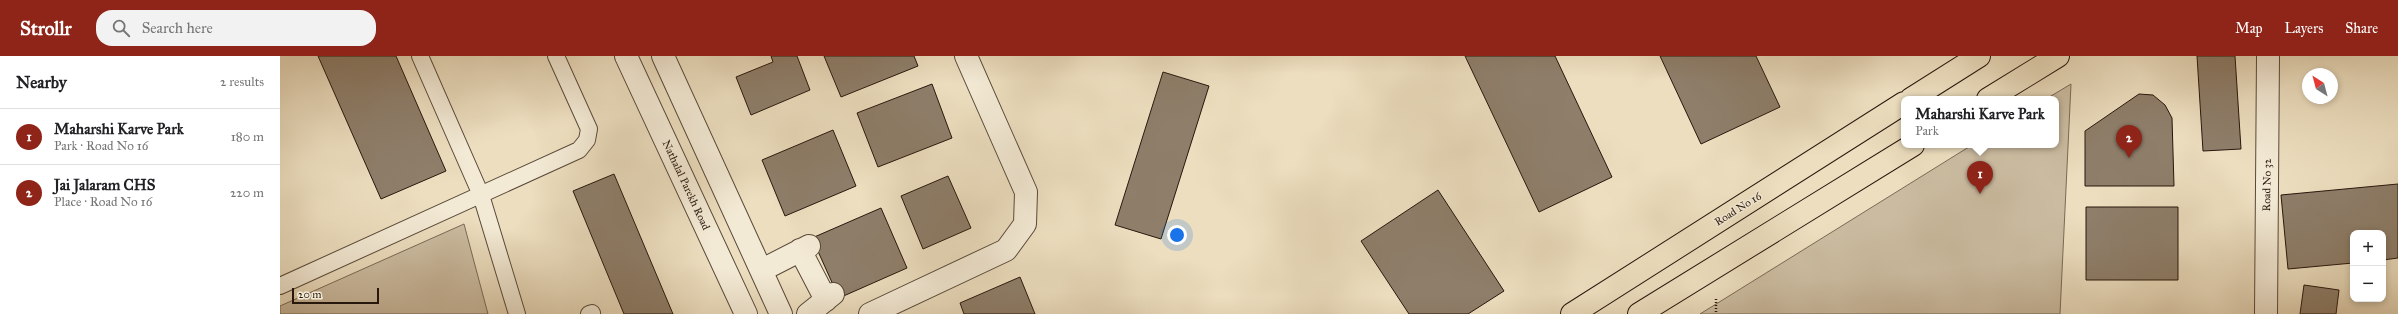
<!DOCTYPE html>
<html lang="en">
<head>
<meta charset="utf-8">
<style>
	body { margin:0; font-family:"IM FELL Great Primer",serif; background:#f2f2f2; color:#202124 }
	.controls { position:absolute; right:12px; bottom:12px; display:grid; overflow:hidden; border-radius:8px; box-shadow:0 2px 6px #0003 }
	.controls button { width:36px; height:36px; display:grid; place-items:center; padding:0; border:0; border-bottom:1px solid #e0e0e0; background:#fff; color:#202124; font:20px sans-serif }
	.compass { position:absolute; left:2022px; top:12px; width:36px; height:36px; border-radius:50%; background:#fff; box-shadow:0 2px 6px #0003; rotate:324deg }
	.scale { position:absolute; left:12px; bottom:10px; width:87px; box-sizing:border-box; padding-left:4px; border:2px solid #28170d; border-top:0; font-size:11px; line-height:14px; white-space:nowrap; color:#28170d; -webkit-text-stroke:3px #f3ead5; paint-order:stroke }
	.you { position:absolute; left:897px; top:179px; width:14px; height:14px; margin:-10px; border:3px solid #fff; border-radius:50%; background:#1a73e8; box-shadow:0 0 0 6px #1a73e833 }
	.badge { display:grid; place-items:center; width:26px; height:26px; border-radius:50%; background:#8f2418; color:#fff; font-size:13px; font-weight:700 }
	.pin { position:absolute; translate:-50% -33px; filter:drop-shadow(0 1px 2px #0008) }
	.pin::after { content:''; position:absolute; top:21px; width:14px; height:12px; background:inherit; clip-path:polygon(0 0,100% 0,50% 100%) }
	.popup { position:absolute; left:1621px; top:40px; width:158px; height:52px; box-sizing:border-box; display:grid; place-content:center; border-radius:8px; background:#fff; filter:drop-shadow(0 1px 3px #0005); font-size:13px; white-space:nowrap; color:#757577 }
	.popup b { font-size:15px; color:#202124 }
	.popup::after { content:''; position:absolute; left:50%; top:100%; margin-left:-8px; border:8px solid transparent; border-top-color:#fff }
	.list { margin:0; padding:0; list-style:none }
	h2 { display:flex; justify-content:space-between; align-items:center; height:52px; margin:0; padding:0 16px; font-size:17px }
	h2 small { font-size:13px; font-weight:400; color:#757577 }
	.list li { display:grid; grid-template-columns:26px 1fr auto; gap:12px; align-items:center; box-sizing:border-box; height:56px; padding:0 16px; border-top:1px solid #e0e0e0 }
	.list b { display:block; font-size:15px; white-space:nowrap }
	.list p { margin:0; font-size:13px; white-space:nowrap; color:#757577 }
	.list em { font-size:13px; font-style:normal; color:#757577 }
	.icon { flex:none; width:22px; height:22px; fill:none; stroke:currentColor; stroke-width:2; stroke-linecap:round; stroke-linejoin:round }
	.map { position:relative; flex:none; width:2118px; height:258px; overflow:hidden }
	header { display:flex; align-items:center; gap:24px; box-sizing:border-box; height:56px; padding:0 20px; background:#8f2418; color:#fff }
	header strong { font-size:19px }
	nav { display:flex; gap:22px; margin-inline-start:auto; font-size:14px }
	.search { width:280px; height:36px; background:#f2f2f2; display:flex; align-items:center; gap:10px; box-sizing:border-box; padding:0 14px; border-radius:16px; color:#757577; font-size:15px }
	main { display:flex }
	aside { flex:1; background:#fff }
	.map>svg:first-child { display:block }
</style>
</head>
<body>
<header>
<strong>Strollr</strong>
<div class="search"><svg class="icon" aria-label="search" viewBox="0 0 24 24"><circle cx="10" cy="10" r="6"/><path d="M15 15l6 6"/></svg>Search here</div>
<nav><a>Map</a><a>Layers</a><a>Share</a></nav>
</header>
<main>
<aside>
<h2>Nearby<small>2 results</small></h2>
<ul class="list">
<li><span class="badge">1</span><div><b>Maharshi Karve Park</b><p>Park · Road No 16</p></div><em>180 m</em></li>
<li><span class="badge">2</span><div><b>Jai Jalaram CHS</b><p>Place · Road No 16</p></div><em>220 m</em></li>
</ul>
</aside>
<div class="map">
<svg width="2118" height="258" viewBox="0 0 2118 258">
	<rect width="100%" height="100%" fill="#ecdebf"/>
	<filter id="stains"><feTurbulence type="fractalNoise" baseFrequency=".005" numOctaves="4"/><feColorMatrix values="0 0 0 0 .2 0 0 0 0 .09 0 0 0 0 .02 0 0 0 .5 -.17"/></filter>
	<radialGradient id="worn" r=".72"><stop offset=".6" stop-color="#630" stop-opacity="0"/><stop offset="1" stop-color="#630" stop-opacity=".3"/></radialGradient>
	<path fill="#cbbca1" stroke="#7a6a57" d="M1791,28l-11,230h-360l272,-169h84v-46h-10z
		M184,168l24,90h-208v-8z"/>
	<path fill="#8e7e6a" stroke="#28170d" d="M38,0h78l50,115 -65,28z
		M491,0h26l13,34 -59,25 -15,-38 37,-15z
		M544,0h90l4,10 -77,31z
		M1185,0h90l57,121 -73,35z
		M1380,0h96l24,51 -79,37z
		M1917,0h38l6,93 -38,2z
		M883,16l46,14 -48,153 -46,-14z
		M652,28l20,54 -74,29 -21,-54z
		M1859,38l14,1 12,10 7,13 2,68h-89v-55z
		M553,74l23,56 -71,30 -23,-56z
		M334,118l59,140h-49l-51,-123z
		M668,120l23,52 -48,21 -22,-53z
		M2118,128v74l-15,2v-27h-30v30l-65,6 -7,-74z
		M1158,134l66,101 -36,23h-59l-48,-73z
		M1806,151h92v73h-92z
		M601,152l26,60 -68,30 -27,-60z
		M740,221l15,37h-71l-4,-11z
		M2024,229l35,5 -3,24h-36z"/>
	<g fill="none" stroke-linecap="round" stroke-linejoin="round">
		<g stroke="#59493a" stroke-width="18">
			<path id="service" d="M140,0l61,139 36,119
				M0,230l299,-136 8,-10 2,-11 -33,-73
				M309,258l3,-1"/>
		</g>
		<g stroke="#59493a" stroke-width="24">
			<path id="minor" d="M520,194l26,50
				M482,214l47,-24
				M528,258l25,-20
				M590,258l136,-64 19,-26 1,-32 -60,-136
				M1986,258l2,-258"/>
		</g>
		<g stroke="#59493a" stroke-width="24">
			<path id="tertiary" d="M346,0l120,258
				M383,0l118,258"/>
		</g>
		<g stroke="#28170d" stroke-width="24">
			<path id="primary" d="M1631,43l68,-43
				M1708,43l70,-43
				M1292,258l332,-211
				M1359,258l274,-169"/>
		</g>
		<path stroke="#28170d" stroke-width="2.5" stroke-dasharray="1 2" stroke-linecap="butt" d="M1436,243v15"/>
		<use href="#service" stroke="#f3ead5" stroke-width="16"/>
		<use href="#minor" stroke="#f3ead5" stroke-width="22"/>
		<use href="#tertiary" stroke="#f3ead5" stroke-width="22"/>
		<use href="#primary" stroke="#ecdebf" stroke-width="22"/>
	</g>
	<g text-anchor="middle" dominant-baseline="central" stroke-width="3" stroke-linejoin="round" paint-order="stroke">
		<g font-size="11" fill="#28170d" stroke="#f3ead5">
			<text transform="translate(406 129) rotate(65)">Nathalal Parekh Road</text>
			<text transform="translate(1987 129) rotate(-89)">Road No 32</text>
			<text transform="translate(1458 153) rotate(-32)">Road No 16</text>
		</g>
	</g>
	<rect width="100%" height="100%" filter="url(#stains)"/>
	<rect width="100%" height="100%" fill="url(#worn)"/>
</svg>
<div class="controls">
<button>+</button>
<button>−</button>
</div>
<svg class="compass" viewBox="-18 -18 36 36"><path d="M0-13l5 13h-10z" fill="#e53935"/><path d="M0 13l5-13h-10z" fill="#757577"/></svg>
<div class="scale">20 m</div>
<div class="you"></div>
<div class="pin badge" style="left:1700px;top:138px">1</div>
<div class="popup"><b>Maharshi Karve Park</b>Park</div>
<div class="pin badge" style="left:1849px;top:102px">2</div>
</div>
</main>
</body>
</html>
